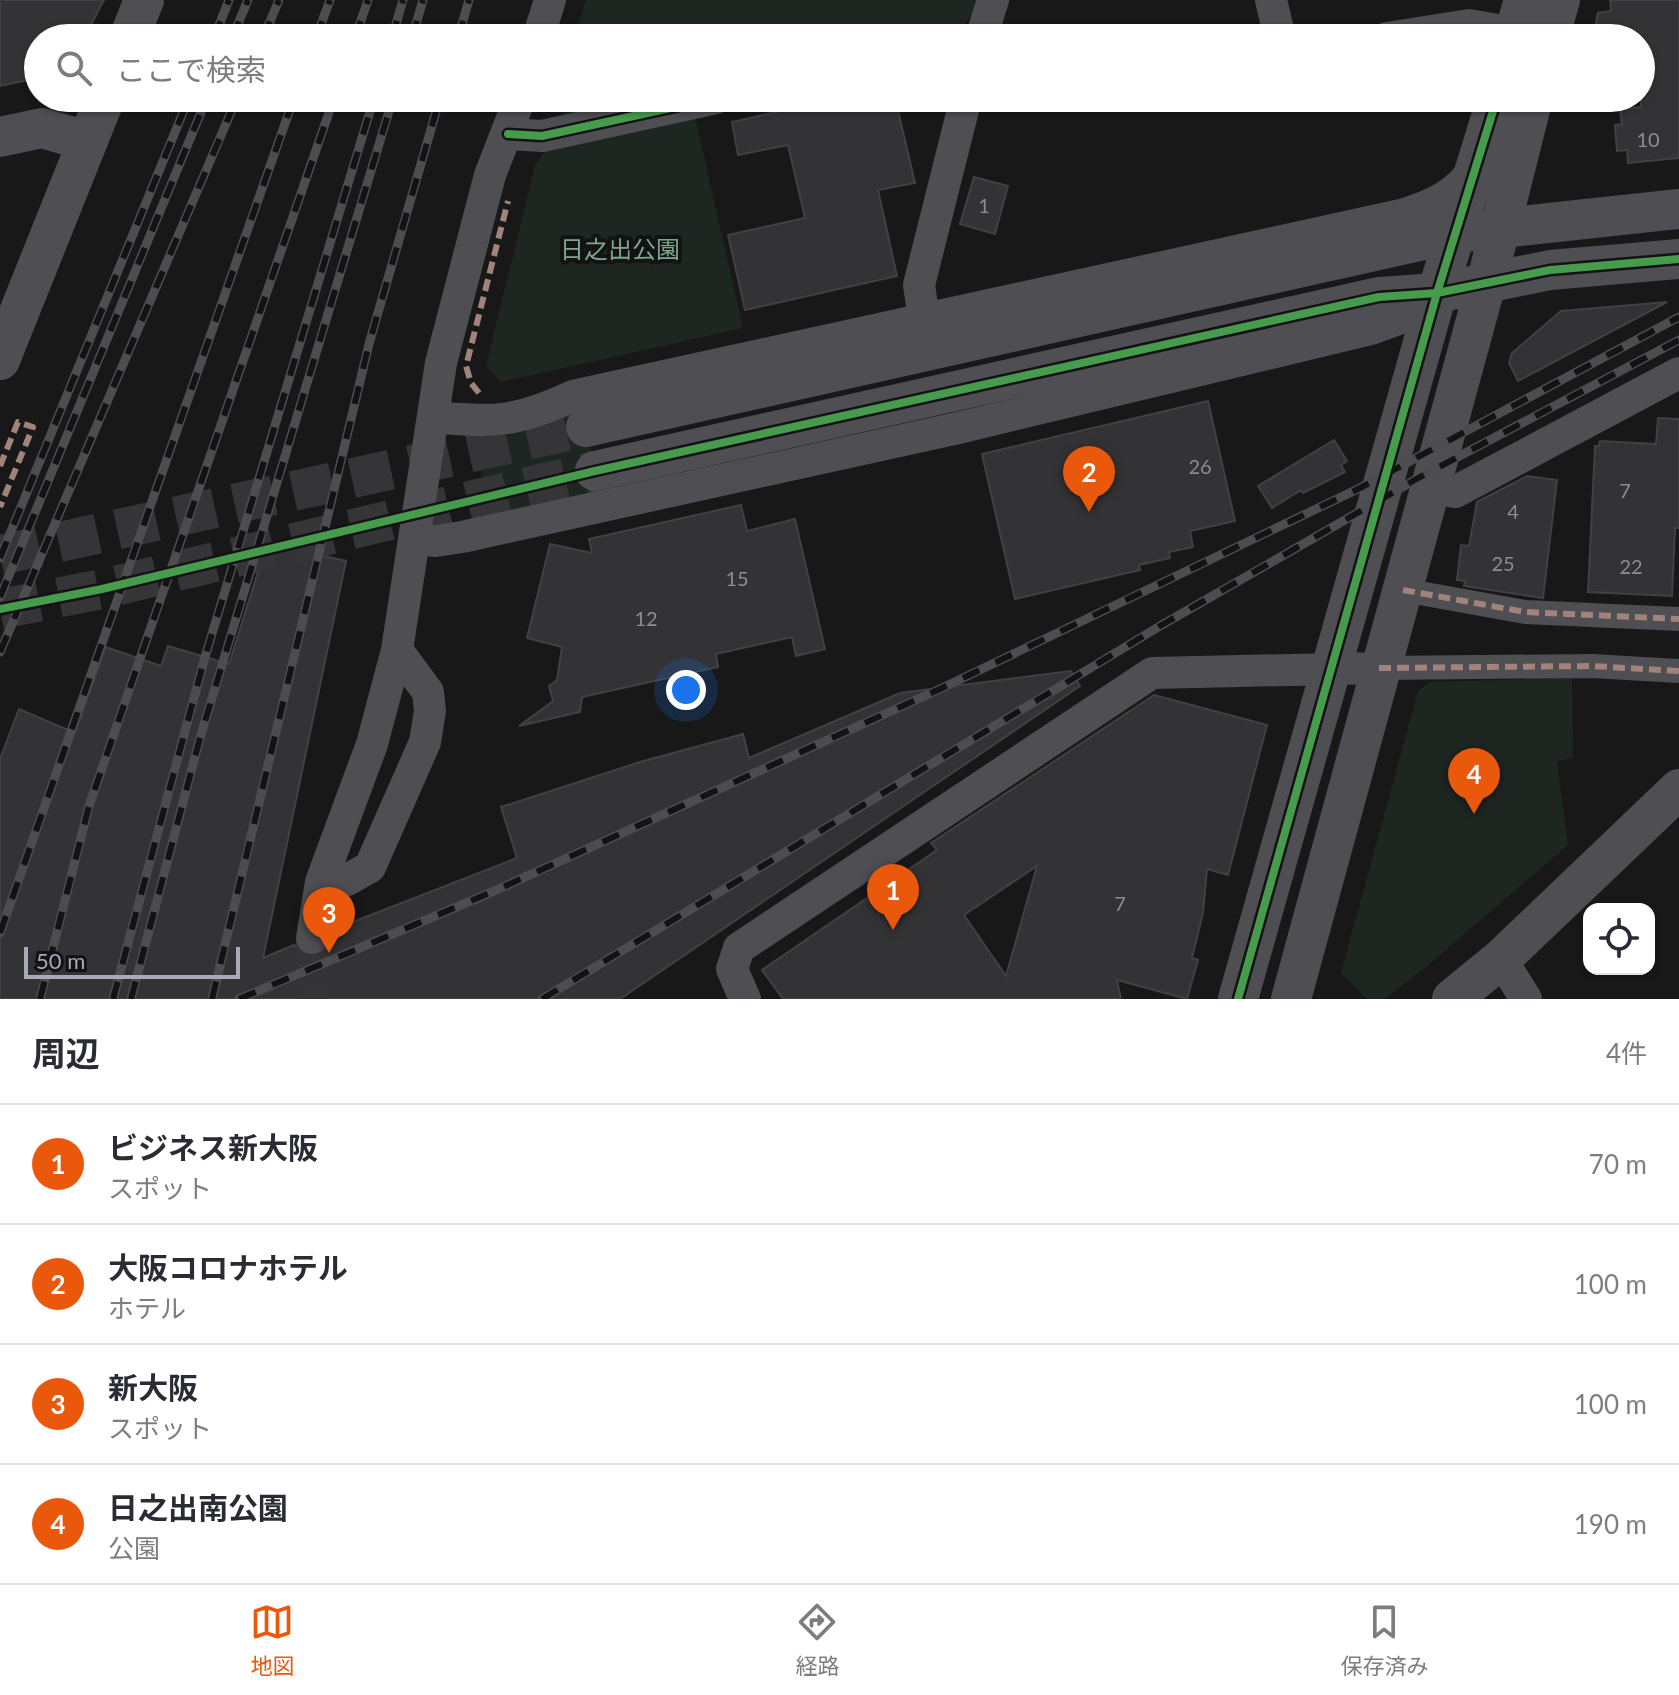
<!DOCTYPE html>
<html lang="ja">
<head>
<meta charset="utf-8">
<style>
	body { margin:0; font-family:Lato,"Noto Sans JP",sans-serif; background:#f2f2f3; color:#2b2b33 }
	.controls { position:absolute; right:24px; bottom:24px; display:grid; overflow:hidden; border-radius:16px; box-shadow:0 2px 6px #0004 }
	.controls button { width:72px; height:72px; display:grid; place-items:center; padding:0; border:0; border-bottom:2px solid #e1e1e2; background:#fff; color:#2b2b33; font:40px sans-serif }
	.scale { position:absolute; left:24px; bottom:20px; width:216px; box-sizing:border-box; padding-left:8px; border:4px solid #a8aaba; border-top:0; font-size:22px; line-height:28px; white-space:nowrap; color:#a8aaba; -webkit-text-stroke:6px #131214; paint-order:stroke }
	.you { position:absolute; left:686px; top:690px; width:28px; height:28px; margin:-20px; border:6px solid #fff; border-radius:50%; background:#1a73e8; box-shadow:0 0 0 12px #1a73e833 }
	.badge { display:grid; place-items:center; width:52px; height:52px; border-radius:50%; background:#ea580c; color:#fff; font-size:26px; font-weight:700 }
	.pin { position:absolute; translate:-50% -66px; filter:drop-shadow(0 2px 4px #0008) }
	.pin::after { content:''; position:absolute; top:42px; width:28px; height:24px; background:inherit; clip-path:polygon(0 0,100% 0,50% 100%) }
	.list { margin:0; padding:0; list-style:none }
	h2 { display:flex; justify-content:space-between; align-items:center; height:104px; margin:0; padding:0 32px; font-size:34px }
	h2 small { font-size:26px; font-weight:400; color:#7c7c81 }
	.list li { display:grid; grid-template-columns:52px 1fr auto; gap:24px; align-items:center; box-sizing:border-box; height:120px; padding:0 32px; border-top:2px solid #e1e1e2 }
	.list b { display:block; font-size:30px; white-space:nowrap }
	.list p { margin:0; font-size:26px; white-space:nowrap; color:#7c7c81 }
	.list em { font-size:26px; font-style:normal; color:#7c7c81 }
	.icon { flex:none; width:44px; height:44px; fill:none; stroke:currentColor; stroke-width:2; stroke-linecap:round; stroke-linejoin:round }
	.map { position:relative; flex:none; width:1679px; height:999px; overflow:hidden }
	.search { position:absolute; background:#fff; box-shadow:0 2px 6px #0004; left:24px; right:24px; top:24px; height:88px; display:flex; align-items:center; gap:20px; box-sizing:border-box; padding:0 28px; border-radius:44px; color:#7c7c81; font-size:30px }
	.sheet { height:584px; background:#fff }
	nav { display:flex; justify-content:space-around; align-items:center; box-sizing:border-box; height:112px; border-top:2px solid #e1e1e2; background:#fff; font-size:22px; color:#7c7c81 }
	nav a { display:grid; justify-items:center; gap:4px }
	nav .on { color:#ea580c }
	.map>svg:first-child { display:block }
</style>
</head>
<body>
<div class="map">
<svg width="1679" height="999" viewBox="0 0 1679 999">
	<rect width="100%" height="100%" fill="#181818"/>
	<path fill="#1e2621" d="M586,0h391c-7,25 -19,33 -44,38h-358z
		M557,98h102l-92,20 -12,-12z
		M695,117l48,211 -242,54 -15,-16 49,-201 14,-19z
		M581,406l19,86 -119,26 -4,-21 11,-58 48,-10z
		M1572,678l1,80 -16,3 11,84 -142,122 -42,32h-17l-26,-26 77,-282 12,-9z"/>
	<path fill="#333335" stroke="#414144" stroke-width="2" fill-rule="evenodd" d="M0,0h104l-20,38h-46v40l-38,8z
		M1610,0h69v158l-51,5 -1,-13 -10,1 -2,-26 7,-1 -2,-15 21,-2v-69h-48l5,-25 13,-2z
		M838,98h57l20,85 -37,7 19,86 -152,34 -17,-75 77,-17 -17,-73 -50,10 -6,-33z
		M974,177l34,9 -13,48 -35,-10z
		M1667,302l-149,79 -9,-18 3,-10 49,-42z
		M1208,401l27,120 -45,10 3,16 -24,5 1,6 -31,7 1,5 -125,29 -33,-145z
		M1658,418l21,1v109h-4l-3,68 -84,-4 7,-146h4l1,-5 56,3z
		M1334,440l13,21 -6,4 4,7 -42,21 -2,-3 -29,18 -14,-22z
		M1527,476l30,4 -14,118 -79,-12 1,-5 -8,-1 4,-35 8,1 8,-44z
		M741,505l6,26 48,-12 30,130 -29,7 -4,-19 -76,17 2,13 -136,30 -2,15 -61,14 34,-25 -4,-15 8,-6 5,-33 -35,-9 23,-94 42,9 -3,-14z
		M267,543l79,18 -83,397 31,-13 14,12 11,-2 8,-6 5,-19 185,-72 -16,-51 139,-45 103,-28 6,24 151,-65 171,-22 9,15 -460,313h-620v-240l19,-50 56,24 31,-86 55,19 7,-20 61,18z
		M1154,695l113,30 -39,150 -21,-6 -4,44 -11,45 6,2 -11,39 -70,-19 4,19h-338l-21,-29 175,-120 -6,-7zM1037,866l-31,110 -42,-61z"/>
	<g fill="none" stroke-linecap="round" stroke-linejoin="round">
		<path stroke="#353538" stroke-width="32" stroke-dasharray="32 16" stroke-linecap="butt" d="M312,938l1,61"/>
		<path stroke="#353538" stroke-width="40" stroke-dasharray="40 20" stroke-linecap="butt" d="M0,555l586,-128
			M0,609l102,-20 493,-118"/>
		<path stroke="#4e4e53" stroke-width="24" d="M1403,590l122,22 154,7
			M1379,668l213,-2 87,5"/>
		<path stroke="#4e4e53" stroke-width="32" d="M1271,0l8,34 7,4
			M538,38l12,-38
			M981,38l12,-38
			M1387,38l82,-13 46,8
			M508,134l34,2 174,-38
			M924,319l-5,-34 47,-187
			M433,417c61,6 84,5 140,-21l828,-181c34,-10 54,-20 75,-48
			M1430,487l25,5 224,-119
			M414,539l21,2 27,-4 496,-109 413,-99 33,-12 33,-24
			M321,882l26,-2 23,-13 55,-125 5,-31 -2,-19 -31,-42
			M312,938l9,-56 51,-138 25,-94 44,-287 49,-188 30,-77
			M1501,959l25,40
			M745,999l-13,-30 7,-21 413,-275 227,-5"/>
		<path stroke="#4e4e53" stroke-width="40" d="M129,38l15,-38
			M1513,38l11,-38
			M1549,38l11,-38
			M0,137l42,-9 45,13
			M0,360l105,-262
			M586,427l869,-194 224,-24
			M595,471l784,-174 58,-4 113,-23 129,-11
			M1238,999l199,-706 60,-195
			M1291,999l196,-719 46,-182
			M1452,999l49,-40 178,-170"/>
		<g stroke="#4d4d51" stroke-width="9">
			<path id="rail" d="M214,38l15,-38
				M232,38l16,-38
				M263,38l16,-38
				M316,38l14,-38
				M355,38l13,-38
				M392,38l11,-38
				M412,38l11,-38
				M458,38l11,-38
				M0,558l189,-460
				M0,597l207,-499
				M0,652l237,-554
				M0,933l294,-835
				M40,999l49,-193 245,-708
				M113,999l92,-342 169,-559
				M131,999l69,-261 193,-640
				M212,999l157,-655 71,-246
				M239,999l253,-107 448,-203 420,-201 319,-171
				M542,999l618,-373 260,-149 259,-137"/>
		</g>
		<use href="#rail" stroke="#131214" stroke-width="6" stroke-dasharray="18" stroke-linecap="butt"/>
		<path stroke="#a18479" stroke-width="6" stroke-dasharray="12 6" stroke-linecap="butt" d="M479,393l-8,-10 -5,-17 42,-165
			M0,466l18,-44 15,5 -33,80
			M1403,590l122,22 154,7
			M1379,668l213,-2 87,5"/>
		<g stroke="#131214" stroke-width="13">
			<path id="cycleway" d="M508,134l34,2 174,-38
				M0,609l102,-20 493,-118 784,-174 58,-4 113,-23 129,-11
				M1238,999l199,-706 60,-195"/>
		</g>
		<use href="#cycleway" stroke="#469c4c" stroke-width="8"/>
	</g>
	<g text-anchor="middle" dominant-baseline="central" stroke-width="8" stroke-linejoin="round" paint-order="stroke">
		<g font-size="20" fill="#8b8c99">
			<text x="1648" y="139">10</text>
			<text x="984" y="205">1</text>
			<text x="1200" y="466">26</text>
			<text x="1625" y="490">7</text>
			<text x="1513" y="511">4</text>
			<text x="1503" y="563">25</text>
			<text x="1631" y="566">22</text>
			<text x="737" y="578">15</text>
			<text x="646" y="618">12</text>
			<text x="1120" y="903">7</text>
		</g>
		<g font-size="24" fill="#7ea68a" stroke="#131214">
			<text x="620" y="248">日之出公園</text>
		</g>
	</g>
</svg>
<div class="controls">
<button><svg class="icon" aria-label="locate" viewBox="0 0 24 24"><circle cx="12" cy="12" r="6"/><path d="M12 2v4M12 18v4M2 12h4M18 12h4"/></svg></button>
</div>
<div class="scale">50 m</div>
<div class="you"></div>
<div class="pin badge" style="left:893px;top:930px">1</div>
<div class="pin badge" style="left:1089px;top:512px">2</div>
<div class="pin badge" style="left:329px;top:953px">3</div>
<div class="pin badge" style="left:1474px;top:814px">4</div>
<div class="search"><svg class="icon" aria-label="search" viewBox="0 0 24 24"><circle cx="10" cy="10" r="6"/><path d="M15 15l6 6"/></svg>ここで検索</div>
</div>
<section class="sheet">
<h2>周辺<small>4件</small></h2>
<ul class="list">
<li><span class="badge">1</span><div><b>ビジネス新大阪</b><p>スポット</p></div><em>70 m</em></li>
<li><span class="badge">2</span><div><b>大阪コロナホテル</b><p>ホテル</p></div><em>100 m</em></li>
<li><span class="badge">3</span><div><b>新大阪</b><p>スポット</p></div><em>100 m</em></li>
<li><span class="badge">4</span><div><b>日之出南公園</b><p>公園</p></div><em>190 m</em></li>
</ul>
</section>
<nav>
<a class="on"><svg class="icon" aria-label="map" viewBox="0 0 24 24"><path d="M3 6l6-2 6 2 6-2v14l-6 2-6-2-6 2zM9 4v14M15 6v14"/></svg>地図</a>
<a><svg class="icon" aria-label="directions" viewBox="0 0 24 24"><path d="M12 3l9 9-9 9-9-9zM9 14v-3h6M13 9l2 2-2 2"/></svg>経路</a>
<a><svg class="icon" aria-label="saved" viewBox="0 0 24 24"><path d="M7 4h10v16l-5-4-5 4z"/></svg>保存済み</a>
</nav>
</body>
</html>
